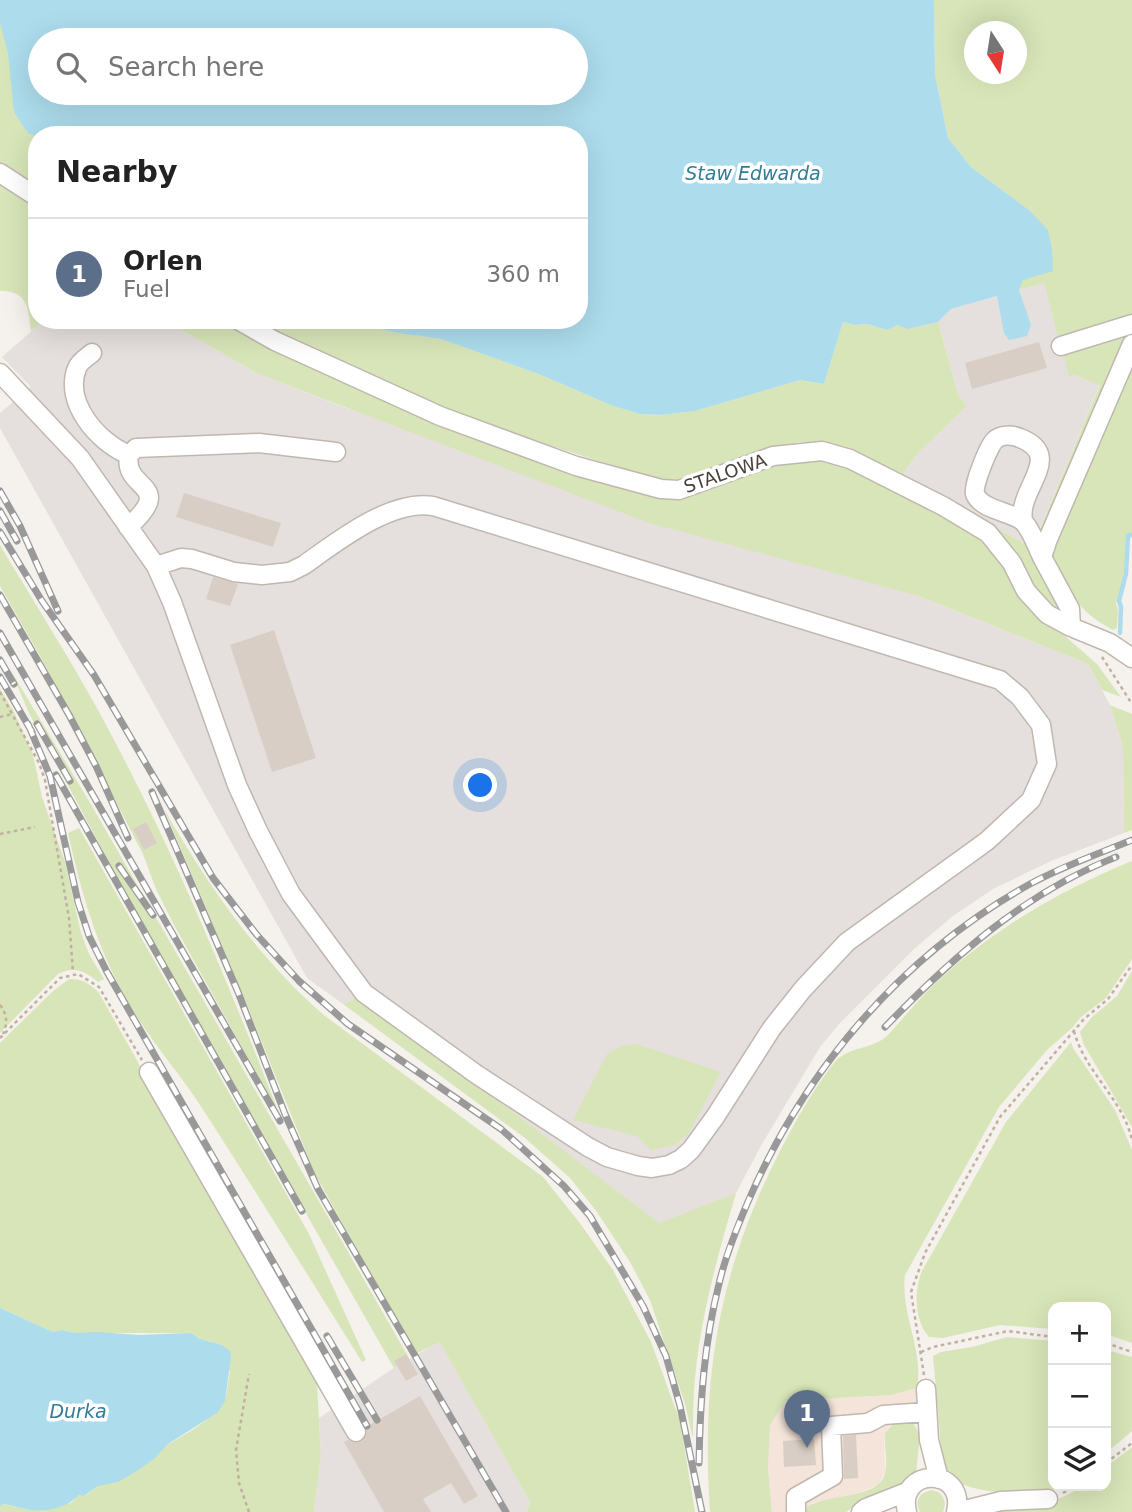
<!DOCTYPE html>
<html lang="en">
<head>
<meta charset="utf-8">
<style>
	body { margin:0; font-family:"DejaVu Sans",sans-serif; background:#f2f2f2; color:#222 }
	.controls { position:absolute; right:21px; bottom:21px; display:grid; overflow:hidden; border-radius:14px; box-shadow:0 7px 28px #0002 }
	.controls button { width:63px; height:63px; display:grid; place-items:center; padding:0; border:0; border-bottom:2px solid #e0e0e0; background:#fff; color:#222; font:35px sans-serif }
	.compass { position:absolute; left:964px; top:21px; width:63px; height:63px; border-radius:50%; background:#fff; box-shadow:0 7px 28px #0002; rotate:168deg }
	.you { position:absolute; left:481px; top:786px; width:24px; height:24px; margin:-18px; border:5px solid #fff; border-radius:50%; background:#1a73e8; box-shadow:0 0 0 10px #1a73e833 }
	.badge { display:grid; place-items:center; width:46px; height:46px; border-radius:50%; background:#eb2d2f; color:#fff; font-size:23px; font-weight:700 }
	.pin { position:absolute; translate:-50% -58px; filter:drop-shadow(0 2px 4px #0008) }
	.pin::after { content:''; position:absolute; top:37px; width:24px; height:21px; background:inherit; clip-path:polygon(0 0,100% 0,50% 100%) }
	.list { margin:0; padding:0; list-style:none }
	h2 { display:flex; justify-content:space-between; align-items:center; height:91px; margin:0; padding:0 28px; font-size:30px }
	h2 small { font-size:23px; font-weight:400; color:#767676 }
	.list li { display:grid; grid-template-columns:46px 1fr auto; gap:21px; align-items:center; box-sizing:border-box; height:112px; padding:0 28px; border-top:2px solid #e0e0e0 }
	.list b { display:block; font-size:26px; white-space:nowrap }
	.list p { margin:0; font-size:23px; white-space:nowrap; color:#767676 }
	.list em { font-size:23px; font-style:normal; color:#767676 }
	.icon { flex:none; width:38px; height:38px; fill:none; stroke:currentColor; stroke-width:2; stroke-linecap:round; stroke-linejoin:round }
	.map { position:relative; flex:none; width:1132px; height:1512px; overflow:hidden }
	.search { position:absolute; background:#fff; box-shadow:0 7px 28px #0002; left:28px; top:28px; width:560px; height:77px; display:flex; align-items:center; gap:18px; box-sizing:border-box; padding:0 24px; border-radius:38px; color:#767676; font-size:26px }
	.panel { position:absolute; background:#fff; box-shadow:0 7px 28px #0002; left:28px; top:126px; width:560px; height:203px; border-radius:28px }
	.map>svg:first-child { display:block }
</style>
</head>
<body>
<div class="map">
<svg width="1132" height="1512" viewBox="0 0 1132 1512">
	<rect width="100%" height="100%" fill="#f5f1ec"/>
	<path fill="#f4e4d9" d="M917,1388h17l-46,40 -4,8 1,35 -6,13 -28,12 -38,7 -10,9h-31l-4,-44 2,-43 15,-24 106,-6z"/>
	<path fill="#e5e0dd" d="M1044,283l26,94 5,-2 25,9 -63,151 -14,8 -120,-69 14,-20 50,-48 -9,-12 -20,-72 13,-13z
		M44,320h57l5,5 10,-5h48l94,54 88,34 573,188 169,68 22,41 13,42 1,86 -73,28 -58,28 -40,27 -39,33 -74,74 -20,24 -58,97 -26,49 -77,31 -299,-228 -17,8 -36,-26 -307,-550v-15l31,-26 -29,-30z
		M440,1341l90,161 -3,10h-213l7,-57 -2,-37 75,-50z"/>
	<path fill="#d8e5b8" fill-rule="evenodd" d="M934,0h198v318l-73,23 -15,-58 -25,7 4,-11 6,-69 -58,-43 -23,-29 -13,-63zM974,32h42v42h-42z
		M0,23c19,36 0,91 37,114v54l-37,-23z
		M0,179l37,23v118h7l-13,11c-3,-21 -2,-41 -31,-40z
		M164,320h64l60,33 372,139 114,-31 48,-5 27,6 136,73 57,81 55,48 24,33 -19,-7 -14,-26 -169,-68 -270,-73 -391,-149z
		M253,320l97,2 48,11 43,6 100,36 72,31 27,8 21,1 34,-4 105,-31 24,4 19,-62 12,3 12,-1 20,6 10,-6 16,4 25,-6 20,72 9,12 -50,48 -14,20 120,69 5,-2 36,73 -12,-3 -37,-48 -110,-84 -2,-5 -57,-26 -27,-6h-20l-28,7 -86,30h-30l-213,-68 -127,-58z
		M1128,333l2,3 -87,196 -4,-1 61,-146 -25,-10 -6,2 -6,-25z
		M1132,350v184l-6,2c-1,23 -1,46 -10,67l2,8 -1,17 -4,2c-37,-19 -43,-39 -63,-73z
		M0,545c35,59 73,118 105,178 68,126 123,259 175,393l-106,-191 -18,-36 -13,-35 -103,-198 -40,-70z
		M11,671l78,130 320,557 -15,10 -235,-413 -130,-242z
		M0,689l13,21 20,45 9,42 23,65 16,71 8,21 15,25 -6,3c-13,-11 -24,-16 -40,-8l-58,59z
		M1110,705l22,9v116l-8,3 -1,-86z
		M164,809c44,77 94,149 161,207l218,161 36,45 34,48 38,72 29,79 15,91h-168l3,-10 -90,-160 -25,12 -100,-180 -73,-181z
		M79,828l230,406 57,126 -4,2c-52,-84 -105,-168 -158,-251 -20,-32 -45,-60 -65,-91 -38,-59 -56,-119 -71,-187z
		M1132,861v98l-26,39 -25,19 -9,11 -25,22 -48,57 -94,168c-5,39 19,74 12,113l-26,7 -106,6 -15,24 -2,43 4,44h-62c-9,-133 8,-240 69,-359 16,-31 33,-62 55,-90 13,-17 40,-13 55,-29 18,-20 35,-41 54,-58 56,-50 120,-87 189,-115z
		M1132,971v156l-48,-82 -4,-13 12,-15 25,-21z
		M69,979c12,-1 22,5 30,14l222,394 -4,-3 4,71 -7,57h-314v-6l3,-2 28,6 40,-7 8,-8 6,1 13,-10 96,-57 22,-16 10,-17 4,-24 -8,-27 -22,-6 -9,-6h-116l-13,-3 -9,2 -53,-24v-265l53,-52z
		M360,996l299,227 77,-30c-18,61 -35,122 -41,185 -2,20 -2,40 -2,60l-8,-34 -35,-104 -20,-38 -33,-50 -27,-34 -45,-40 -182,-134z
		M1071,1042l2,6 42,62 17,40v193l-26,-9v-27h-53v22l-53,-4 -57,13 -14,-1c-15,-16 -15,-47 -7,-66l84,-149z
		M636,1044l85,28 -32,61 -14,12 -24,5 -14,-14 -64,-16 34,-66 14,-8z
		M1007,1337l46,4v145h8c-20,14 -80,7 -102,-3 -7,-3 -11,-9 -16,-14l-10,-113 8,-4 31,-5z
		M1106,1350l26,7v74l-26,22z
		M896,1421h16l8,14 -4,38 -21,18 -30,8 -19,13h-43c13,-21 75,-9 82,-39 3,-13 -1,-27 0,-40z
		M1132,1447v65h-154c33,-5 78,-4 103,-26h25v-19z
		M932,1490c12,3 15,11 11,22h-23c-6,-12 0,-20 12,-22z"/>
	<path fill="#addcec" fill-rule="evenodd" d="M0,0h934l1,75 13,63 23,29 58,43 19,20 4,19 1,22 -30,9 -4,10 12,35 -4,11 -18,4 -5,-7 -7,-37 -46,13 -13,13 -30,7 -11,-4 -10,5 -20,-6 -12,1 -12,-3 -19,62 -24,-4 -105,31 -34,4 -21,-1 -27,-8 -72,-31 -100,-36 -43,-6 -48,-11 -25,-2h254v-185h-542v2l-9,-4 -14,-21 -6,-59 -8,-30zM40,40h536v53h-536z
		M0,1308l53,24 9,-2 13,3 23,-1 40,3 53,-2 9,6 22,6 8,6 1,6 -6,44 -8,12 -49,31 -14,15 -19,13 -17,10 -20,4 -14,10 -5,-1c-11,12 -31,17 -48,15 -9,-1 -18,-5 -28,-6l-3,2z"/>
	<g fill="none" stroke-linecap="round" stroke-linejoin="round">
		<path stroke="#addcec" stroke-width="4.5" d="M1120,633l1,-26 -2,-6 7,-27 2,-38 4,-1"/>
	</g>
	<path fill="#d9cec5" d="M1039,342l8,26 -75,21 -7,-26z
		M184,493l97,30 -8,24 -97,-30z
		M213,577l25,7 -8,22 -24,-7z
		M274,630l42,128 -44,14 -42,-127z
		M146,822l11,21 -13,7 -11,-21z
		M406,1354l12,20 -12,7 -12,-20z
		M420,1396l58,100 -14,8 -13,-21 -28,16 8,13h-47l-40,-70 4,-2 7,3 7,-2 5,-8 -1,-6z
		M856,1435l2,43 -14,1 -1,-43z
		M814,1439l2,26 -32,2 -1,-26z"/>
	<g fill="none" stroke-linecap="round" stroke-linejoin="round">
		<g stroke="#c0b7af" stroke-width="21">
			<path id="minor" d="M0,173l37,24
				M238,320l37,21 165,75 136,50 85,23 18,1 94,-34 49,-5 28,8 93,47 45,27 24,30 14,28 21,23 24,13 39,16 22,15
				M1061,346l71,-22
				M92,353c-5,4 -13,9 -15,15 -14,35 22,75 52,87
				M0,373l80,85 76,108 16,36 65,183 21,46 33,63 73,99 112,81 112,73 19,10 31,9 14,2 17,-3 12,-6 10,-9 24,-33 57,-89 31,-39 44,-47 140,-101 44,-41 16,-36 -6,-39 -21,-28 -20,-17 -567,-174c-42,-7 -95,35 -129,59l-14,7 -28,3 -28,-3 -42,-13 -11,-1 -25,8
				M1023,520c-6,-31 43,-64 -3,-82 -7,-3 -19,-4 -25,2 -6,5 -23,47 -20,54 7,16 33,17 46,26 9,6 16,27 21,37
				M128,527c50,-44 -6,-36 1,-72l7,-7 123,-5 77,9
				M1071,627l-1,-18 -28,-52 6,-18 84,-195
				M149,1072l207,360
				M926,1389l3,51 10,39
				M796,1512v-15l37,-21 -2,-50 37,-3 15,-8 44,-3
				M861,1512l5,-4 43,-17
				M907,1512c-11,-45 60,-46 49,0
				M957,1512l44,-11 47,-2"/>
		</g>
		<path stroke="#c1b0a1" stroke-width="2.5" stroke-dasharray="3.5 3.5" stroke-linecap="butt" d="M1102,657l30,47
			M0,692l39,71 6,17 24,138 4,55
			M0,717l12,-3
			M0,834l35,-7
			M0,1005c7,9 8,18 3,29
			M1074,1031c10,40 49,68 58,109
			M0,1038l60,-60 18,-4 21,13 43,73
			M1106,1343l26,9
			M921,1352l12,-5 75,-16 45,6
			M924,1375l-13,-83 14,-39 75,-136 84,-98 24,-20 24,-34
			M1106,1463l26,-20
			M1063,1493l12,-7
			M249,1512l-10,-29 -3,-33 13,-76"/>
		<use href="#minor" stroke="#fff" stroke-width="18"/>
		<g stroke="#999" stroke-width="7">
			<path id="rail" d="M0,491l20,35 38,85
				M0,511l17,30
				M0,532l42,69 52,74 119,203 44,57 42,46 49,43 153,105 63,57 26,30 53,90 23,50 14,50 22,106
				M0,595l69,120 27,51 32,72
				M0,633l280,488
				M0,660l14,24
				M0,677l32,55
				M28,724l22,52 28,126 11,34 18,36 260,454
				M37,724l33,57
				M56,775l246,436
				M152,792l86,200 47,122 33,75 188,323
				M119,866l34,49
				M885,1027c67,-69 139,-134 231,-170
				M327,1336l50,84
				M699,1463c1,-60 5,-120 20,-179 6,-27 17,-54 28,-80 57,-134 155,-249 283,-320 33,-18 68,-30 102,-44"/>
		</g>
		<use href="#rail" stroke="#fff" stroke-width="4.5" stroke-dasharray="13" stroke-linecap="butt"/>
	</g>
	<g text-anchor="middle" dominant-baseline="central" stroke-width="7" stroke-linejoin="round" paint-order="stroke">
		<g font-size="18" fill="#49403a" stroke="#fff">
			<text transform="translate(725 473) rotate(-19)">STALOWA</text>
		</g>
		<g font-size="19" font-style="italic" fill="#337c96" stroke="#fff">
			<text x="753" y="173">Staw Edwarda</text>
			<text x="78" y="1411">Durka</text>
		</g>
	</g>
</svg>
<div class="controls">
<button>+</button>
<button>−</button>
<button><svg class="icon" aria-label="layers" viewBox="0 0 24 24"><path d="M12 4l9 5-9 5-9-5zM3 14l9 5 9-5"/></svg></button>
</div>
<svg class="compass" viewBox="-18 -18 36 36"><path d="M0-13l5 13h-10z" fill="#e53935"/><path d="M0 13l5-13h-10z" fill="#767676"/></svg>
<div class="you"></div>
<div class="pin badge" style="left:807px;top:1448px;background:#5c6f8a">1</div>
<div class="search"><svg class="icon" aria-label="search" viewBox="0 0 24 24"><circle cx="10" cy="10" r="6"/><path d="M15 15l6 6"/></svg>Search here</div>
<section class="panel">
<h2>Nearby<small></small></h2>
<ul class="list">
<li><span class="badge" style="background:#5c6f8a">1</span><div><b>Orlen</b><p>Fuel</p></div><em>360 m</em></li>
</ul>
</section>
</div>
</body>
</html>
